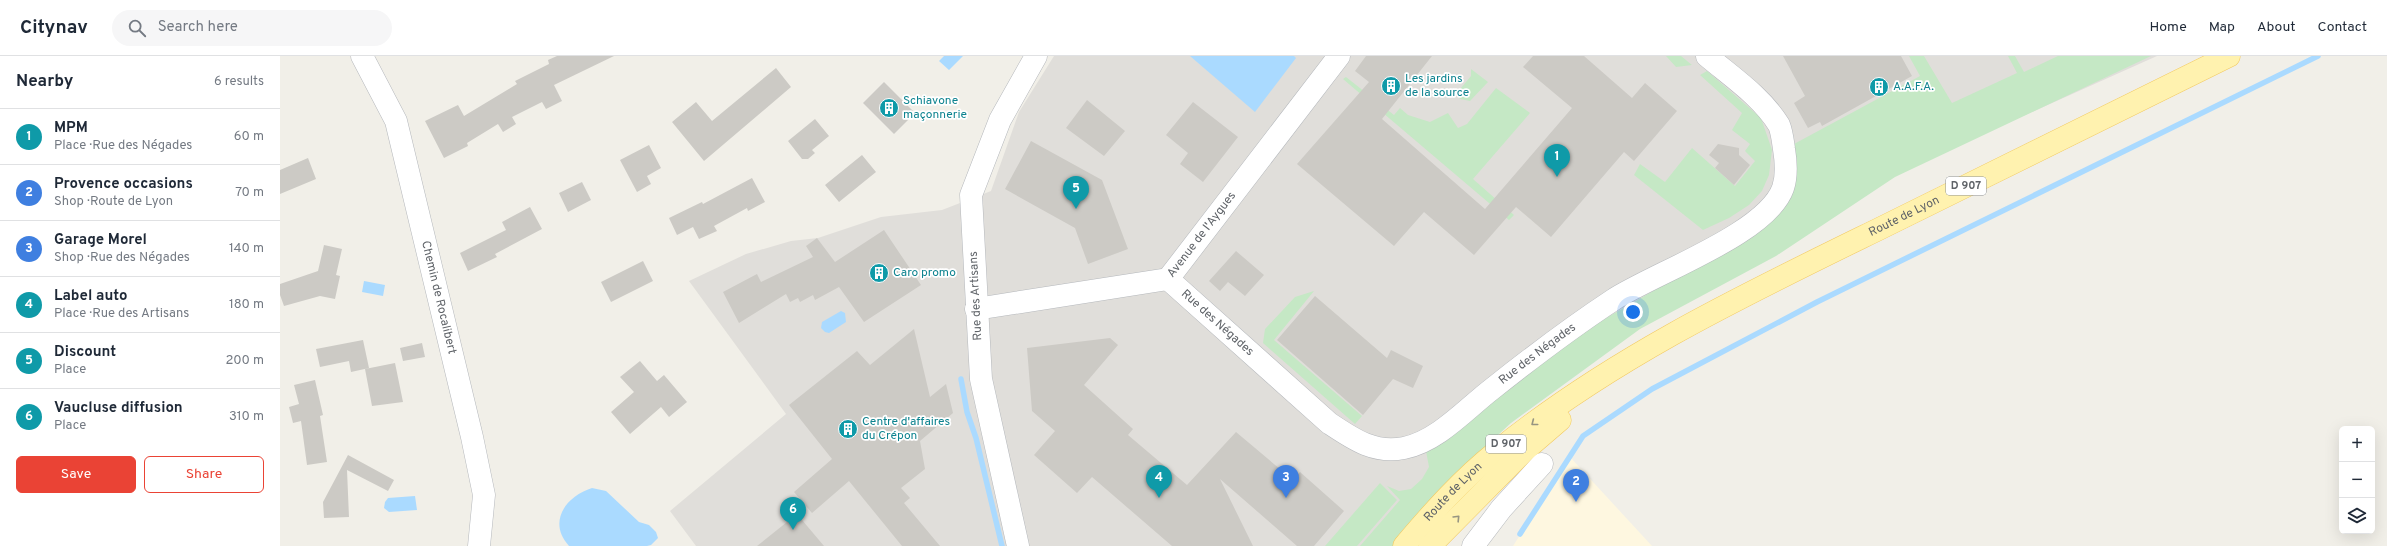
<!DOCTYPE html>
<html lang="en">
<head>
<meta charset="utf-8">
<style>
	body { margin:0; font-family:Overpass,sans-serif; background:#f6f6f7; color:#1f2937 }
	.controls { position:absolute; right:12px; bottom:12px; display:grid; overflow:hidden; border-radius:6px; box-shadow:0 4px 16px #0002 }
	.controls button { width:36px; height:36px; display:grid; place-items:center; padding:0; border:0; border-bottom:1px solid #e0e1e3; background:#fff; color:#1f2937; font:20px sans-serif }
	.you { position:absolute; left:1353px; top:256px; width:14px; height:14px; margin:-10px; border:3px solid #fff; border-radius:50%; background:#1a73e8; box-shadow:0 0 0 6px #1a73e833 }
	.badge { display:grid; place-items:center; width:26px; height:26px; border-radius:50%; background:#ea4335; color:#fff; font-size:13px; font-weight:700 }
	.pin { position:absolute; translate:-50% -33px; filter:drop-shadow(0 1px 2px #0008) }
	.pin::after { content:''; position:absolute; top:21px; width:14px; height:12px; background:inherit; clip-path:polygon(0 0,100% 0,50% 100%) }
	.list { margin:0; padding:0; list-style:none }
	h2 { display:flex; justify-content:space-between; align-items:center; height:52px; margin:0; padding:0 16px; font-size:17px }
	h2 small { font-size:13px; font-weight:400; color:#747a83 }
	.list li { display:grid; grid-template-columns:26px 1fr auto; gap:12px; align-items:center; box-sizing:border-box; height:56px; padding:0 16px; border-top:1px solid #e0e1e3 }
	.list b { display:block; font-size:15px; white-space:nowrap }
	.list p { margin:0; font-size:13px; white-space:nowrap; color:#747a83 }
	.list em { font-size:13px; font-style:normal; color:#747a83 }
	.actions { display:flex; gap:8px; padding:12px 16px }
	.actions a { flex:1; padding:9px 0; border:1px solid #ea4335; border-radius:6px; text-align:center; font-size:14px; color:#ea4335 }
	.actions .main { background:#ea4335; color:#fff }
	.icon { flex:none; width:22px; height:22px; fill:none; stroke:currentColor; stroke-width:2; stroke-linecap:round; stroke-linejoin:round }
	.map { position:relative; flex:none; width:2107px; height:490px; overflow:hidden }
	header { display:flex; align-items:center; gap:24px; box-sizing:border-box; height:56px; padding:0 20px; background:#fff; border-bottom:1px solid #e0e1e3 }
	header strong { font-size:19px }
	nav { display:flex; gap:22px; margin-inline-start:auto; font-size:14px }
	.search { width:280px; height:36px; background:#f6f6f7; display:flex; align-items:center; gap:10px; box-sizing:border-box; padding:0 14px; border-radius:22px; color:#747a83; font-size:15px }
	main { display:flex }
	aside { flex:1; background:#fff }
	.map>svg:first-child { display:block }
</style>
</head>
<body>
<header>
<strong>Citynav</strong>
<div class="search"><svg class="icon" aria-label="search" viewBox="0 0 24 24"><circle cx="10" cy="10" r="6"/><path d="M15 15l6 6"/></svg>Search here</div>
<nav><a>Home</a><a>Map</a><a>About</a><a>Contact</a></nav>
</header>
<main>
<aside>
<h2>Nearby<small>6 results</small></h2>
<ul class="list">
<li><span class="badge" style="background:#0f9aa8">1</span><div><b>MPM</b><p>Place · Rue des Négades</p></div><em>60 m</em></li>
<li><span class="badge" style="background:#3f7fe0">2</span><div><b>Provence occasions</b><p>Shop · Route de Lyon</p></div><em>70 m</em></li>
<li><span class="badge" style="background:#3f7fe0">3</span><div><b>Garage Morel</b><p>Shop · Rue des Négades</p></div><em>140 m</em></li>
<li><span class="badge" style="background:#0f9aa8">4</span><div><b>Label auto</b><p>Place · Rue des Artisans</p></div><em>180 m</em></li>
<li><span class="badge" style="background:#0f9aa8">5</span><div><b>Discount</b><p>Place</p></div><em>200 m</em></li>
<li><span class="badge" style="background:#0f9aa8">6</span><div><b>Vaucluse diffusion</b><p>Place</p></div><em>310 m</em></li>
</ul>
<div class="actions"><a class="main">Save</a><a>Share</a></div>
</aside>
<div class="map">
<svg width="2107" height="490" viewBox="0 0 2107 490">
	<rect width="100%" height="100%" fill="#f1efe8"/>
	<path fill="#fef7e0" d="M1290,401l82,89h-139z"/>
	<path fill="#e0deda" d="M774,0h1103l-324,145 -257,163 -151,128 -43,54h-686l-26,-35 116,-97 -97,-133 57,-27 45,-13 27,-3 63,-21 61,-7 49,-19 28,-79z"/>
	<path fill="#c5e8c5" d="M1386,0h15l11,9 -16,2z
		M1629,0h15l28,47 65,-30 -9,-17h7l9,16 34,-16h93l-256,121 -119,79 -136,73 -129,94 -67,62 -49,61h-35l40,-46 -13,-14 12,5 12,-2 11,-10 7,-12 -3,-16 95,-75 80,-55 153,-88 40,-89 126,-68z
		M1191,13l17,13 -18,19 -10,-2 -4,-5 15,-18z
		M1427,15l54,47 11,32 -3,25 -7,16 -13,14 -20,13 -26,12 -69,-55 6,-11 25,18 27,-34 43,38 20,-25 -10,-10 5,-7 -18,-14 10,-17 -42,-38z
		M1066,21l48,38 6,-7 8,7 22,7 18,-9 10,15 9,-4 29,-36 34,25 -57,66 41,36 -5,5 -166,-141z
		M1034,235l-40,49 88,76 -7,8 -92,-81 2,-14 30,-32z
		M1100,427l17,17 -40,46h-32z"/>
	<path fill="#aadaff" d="M664,0h19l-14,14 -10,-9z
		M910,0h104l2,2 -41,54z
		M84,225l21,4 -2,11 -21,-4z
		M561,255l4,2 1,9 -17,11 -4,-1 -4,-4 1,-6z
		M312,432l14,3 33,31 10,3 7,7 2,6 -7,7 -4,1h-78c-22,-24 -3,-50 23,-58z
		M135,440l2,14 -28,2 -5,-4 1,-6 3,-4z"/>
	<g fill="none" stroke-linecap="round" stroke-linejoin="round">
		<path stroke="#aadaff" stroke-width="5.5" d="M681,323l6,33 9,26 26,108
			M1240,478l63,-98 69,-47 165,-87 501,-246"/>
	</g>
	<path fill="#cccac5" d="M277,0h57l-60,29 8,16 -16,8 -4,-7 -30,15 4,7 -13,8 -5,-8 -31,19 1,3 -24,12 -19,-37 33,-16 6,11 53,-32 -2,-3 34,-17 -1,-4z
		M1086,0h66l-50,63 103,90 87,-101 -49,-41 10,-11h51l48,42 13,-15 32,28 -43,50 -10,-9 -73,85 -35,-30 -42,48 -50,-43 -30,34 -97,-82 72,-82 -14,-11z
		M1503,0h118l11,20 -90,50 -2,-4 -12,6 -14,-25 11,-7z
		M496,12l15,19 -87,74 -32,-39 24,-20 16,19z
		M604,26l31,31 -21,21 -31,-31z
		M807,44l38,31 -21,25 -38,-28z
		M913,46l45,35 -35,45 -23,-18 8,-11 -22,-18z
		M535,63l14,17 -17,14 3,3 -7,6h-6l-14,-18z
		M751,85l71,39 26,69 -40,15 -13,-36 -70,-39z
		M1438,88l21,4v7l11,10 -16,20 -19,-17 4,-5 -10,-8z
		M369,89l12,23 -14,8 4,8 -14,8 -17,-32z
		M582,99l14,17 -37,30 -14,-17z
		M28,102l8,21 -36,15v-24z
		M472,122l13,24 -17,9 -1,-3 -33,18 3,5 -18,8 -6,-12 -16,8 -8,-17 33,-16 1,2z
		M302,126l9,18 -23,12 -9,-19z
		M250,151l12,22 -47,25 2,3 -29,14 -8,-18 46,-23 -4,-8z
		M604,174l37,55 -57,37 -25,-35 -24,13 -2,-5 -13,7 -2,-4 -8,4 -4,-8 -47,29 -16,-31 34,-18 4,8 52,-25 -7,-11 11,-8 18,24z
		M44,189l18,4 -6,26 4,1 -5,23 -15,-3 -36,10 -4,-11v-11l38,-13z
		M956,195l28,24 -19,21 -17,-14 -8,9 -11,-10z
		M363,205l10,20 -42,21 -10,-20z
		M1035,240l72,62 4,-8 32,16 -10,22 -20,-9 -30,36 -86,-75z
		M634,273l16,68 16,-13 7,29 -33,28 5,28 -24,19 9,10 -6,5 36,43h-38l-53,-65 -37,32 -18,-21 38,-33 -43,-54 68,-54 13,14z
		M830,282l8,7 -34,40 49,44 -5,6 59,50 49,-53 57,48 7,-8 44,39 -30,35h-17l-77,-67 33,67h-81l-80,-69 -15,16 -43,-38 21,-24 -23,-20 -5,-63z
		M83,284l6,28 -18,4 -2,-11 -29,6 -4,-18z
		M142,287l3,14 -22,4 -3,-13z
		M360,305l17,20 7,-6 23,27 -18,15 -8,-10 -31,27 -19,-22 23,-20 -14,-15z
		M115,307l8,39 -31,4 -7,-37z
		M35,324l8,35 -3,1 7,46 -20,3 -6,-44 -8,2 -4,-16 10,-3 -5,-19z
		M68,399l46,25 -6,11 -41,-21 2,47 -25,1 -1,-16z
		M517,458l27,32h-67z"/>
	<g fill="none" stroke-linecap="round" stroke-linejoin="round">
		<g stroke="#b5b8bc" stroke-width="23">
			<g id="minor">
				<path id="s1" d="M82,0l34,65 76,316 12,58 -5,51"/>
				<path id="s2" d="M888,223l161,144c24,16 45,31 75,25 34,-7 62,-39 88,-59 39,-31 80,-62 121,-89 41,-27 154,-66 170,-112 4,-12 3,-27 1,-39 -1,-7 -2,-17 -5,-24 -17,-28 -47,-48 -72,-69"/>
				<path id="s3" d="M696,253l192,-30 171,-223"/>
				<path d="M738,490l-37,-167 -10,-184 29,-75 36,-64"/>
				<path d="M1193,490l28,-37 41,-45"/>
			</g>
		</g>
		<g stroke="#f2c960" stroke-width="23">
			<g id="primary">
				<path id="s4" d="M1124,490c28,-33 58,-67 92,-94 115,-94 252,-159 385,-224 116,-57 232,-114 348,-172"/>
				<path d="M1150,490l94,-95 36,-31"/>
			</g>
		</g>
		<use href="#minor" stroke="#fff" stroke-width="22"/>
		<use href="#primary" stroke="#fff2af" stroke-width="22"/>
	</g>
	<defs><path id="oneway-chevron" d="M-2-3.5L2.5 0L-2 3.5" fill="none" stroke-width="1.6" stroke-linecap="round" stroke-linejoin="round"/></defs>
	<g stroke="#979581">
		<use href="#oneway-chevron" transform="translate(1254 367) rotate(142)"/>
		<use href="#oneway-chevron" transform="translate(1177 462) rotate(-46)"/>
	</g>
	<defs>
		<g id="building-disc" transform="scale(1)"><circle r="9.5" fill="#0f9aa8" stroke="#fff"/><path d="M-4-6H4V6H1V3H-1V6H-4ZM-2.5-4.3h1.7v1.8h-1.7ZM.8-4.3h1.7v1.8H.8ZM-2.5-1h1.7V.8h-1.7ZM.8-1h1.7V.8H.8Z" fill="#fff"/></g>
	</defs>
	<g fill-rule="evenodd">
		<use href="#building-disc" x="1111" y="30"/>
		<use href="#building-disc" x="1599" y="31"/>
		<use href="#building-disc" x="609" y="52"/>
		<use href="#building-disc" x="599" y="217"/>
		<use href="#building-disc" x="568" y="373"/>
	</g>
	<g text-anchor="middle" dominant-baseline="central" stroke-width="3.5" stroke-linejoin="round" paint-order="stroke">
		<g fill="#fff" stroke="#8f9295" stroke-width="1">
			<rect x="1666" y="121" width="40" height="18" rx="3"/>
			<rect x="1206" y="379" width="40" height="18" rx="3"/>
		</g>
		<g font-size="11" font-weight="bold" fill="#5f6368">
			<text x="1686" y="130">D 907</text>
			<text x="1226" y="388">D 907</text>
		</g>
		<g font-size="12" fill="#0d838f" stroke="#fff" text-anchor="start">
			<text x="1125" y="23">Les jardins<tspan x="1125" dy="14">de la source</tspan></text>
			<text x="1613" y="31">A.A.F.A.</text>
			<text x="623" y="45">Schiavone<tspan x="623" dy="14">maçonnerie</tspan></text>
			<text x="613" y="217">Caro promo</text>
			<text x="582" y="366">Centre d'affaires<tspan x="582" dy="14">du Crépon</tspan></text>
		</g>
		<g font-size="12" fill="#5f6368" stroke="#fff">
			<text stroke="none"><textPath href="#s4" startOffset="604">Route de Lyon</textPath></text>
			<text stroke="none"><textPath href="#s3" startOffset="250">Avenue de l'Aygues</textPath></text>
			<text transform="translate(696 240) rotate(-93)">Rue des Artisans</text>
			<text stroke="none"><textPath href="#s1" startOffset="255">Chemin de Rocalibert</textPath></text>
			<text stroke="none"><textPath href="#s2" startOffset="66">Rue des Négades</textPath></text>
			<text stroke="none"><textPath href="#s2" startOffset="462">Rue des Négades</textPath></text>
			<text stroke="none"><textPath href="#s4" startOffset="73">Route de Lyon</textPath></text>
		</g>
	</g>
</svg>
<div class="controls">
<button>+</button>
<button>−</button>
<button><svg class="icon" aria-label="layers" viewBox="0 0 24 24"><path d="M12 4l9 5-9 5-9-5zM3 14l9 5 9-5"/></svg></button>
</div>
<div class="you"></div>
<div class="pin badge" style="left:1277px;top:121px;background:#0f9aa8">1</div>
<div class="pin badge" style="left:1296px;top:446px;background:#3f7fe0">2</div>
<div class="pin badge" style="left:1006px;top:442px;background:#3f7fe0">3</div>
<div class="pin badge" style="left:879px;top:442px;background:#0f9aa8">4</div>
<div class="pin badge" style="left:796px;top:153px;background:#0f9aa8">5</div>
<div class="pin badge" style="left:513px;top:474px;background:#0f9aa8">6</div>
</div>
</main>
</body>
</html>
